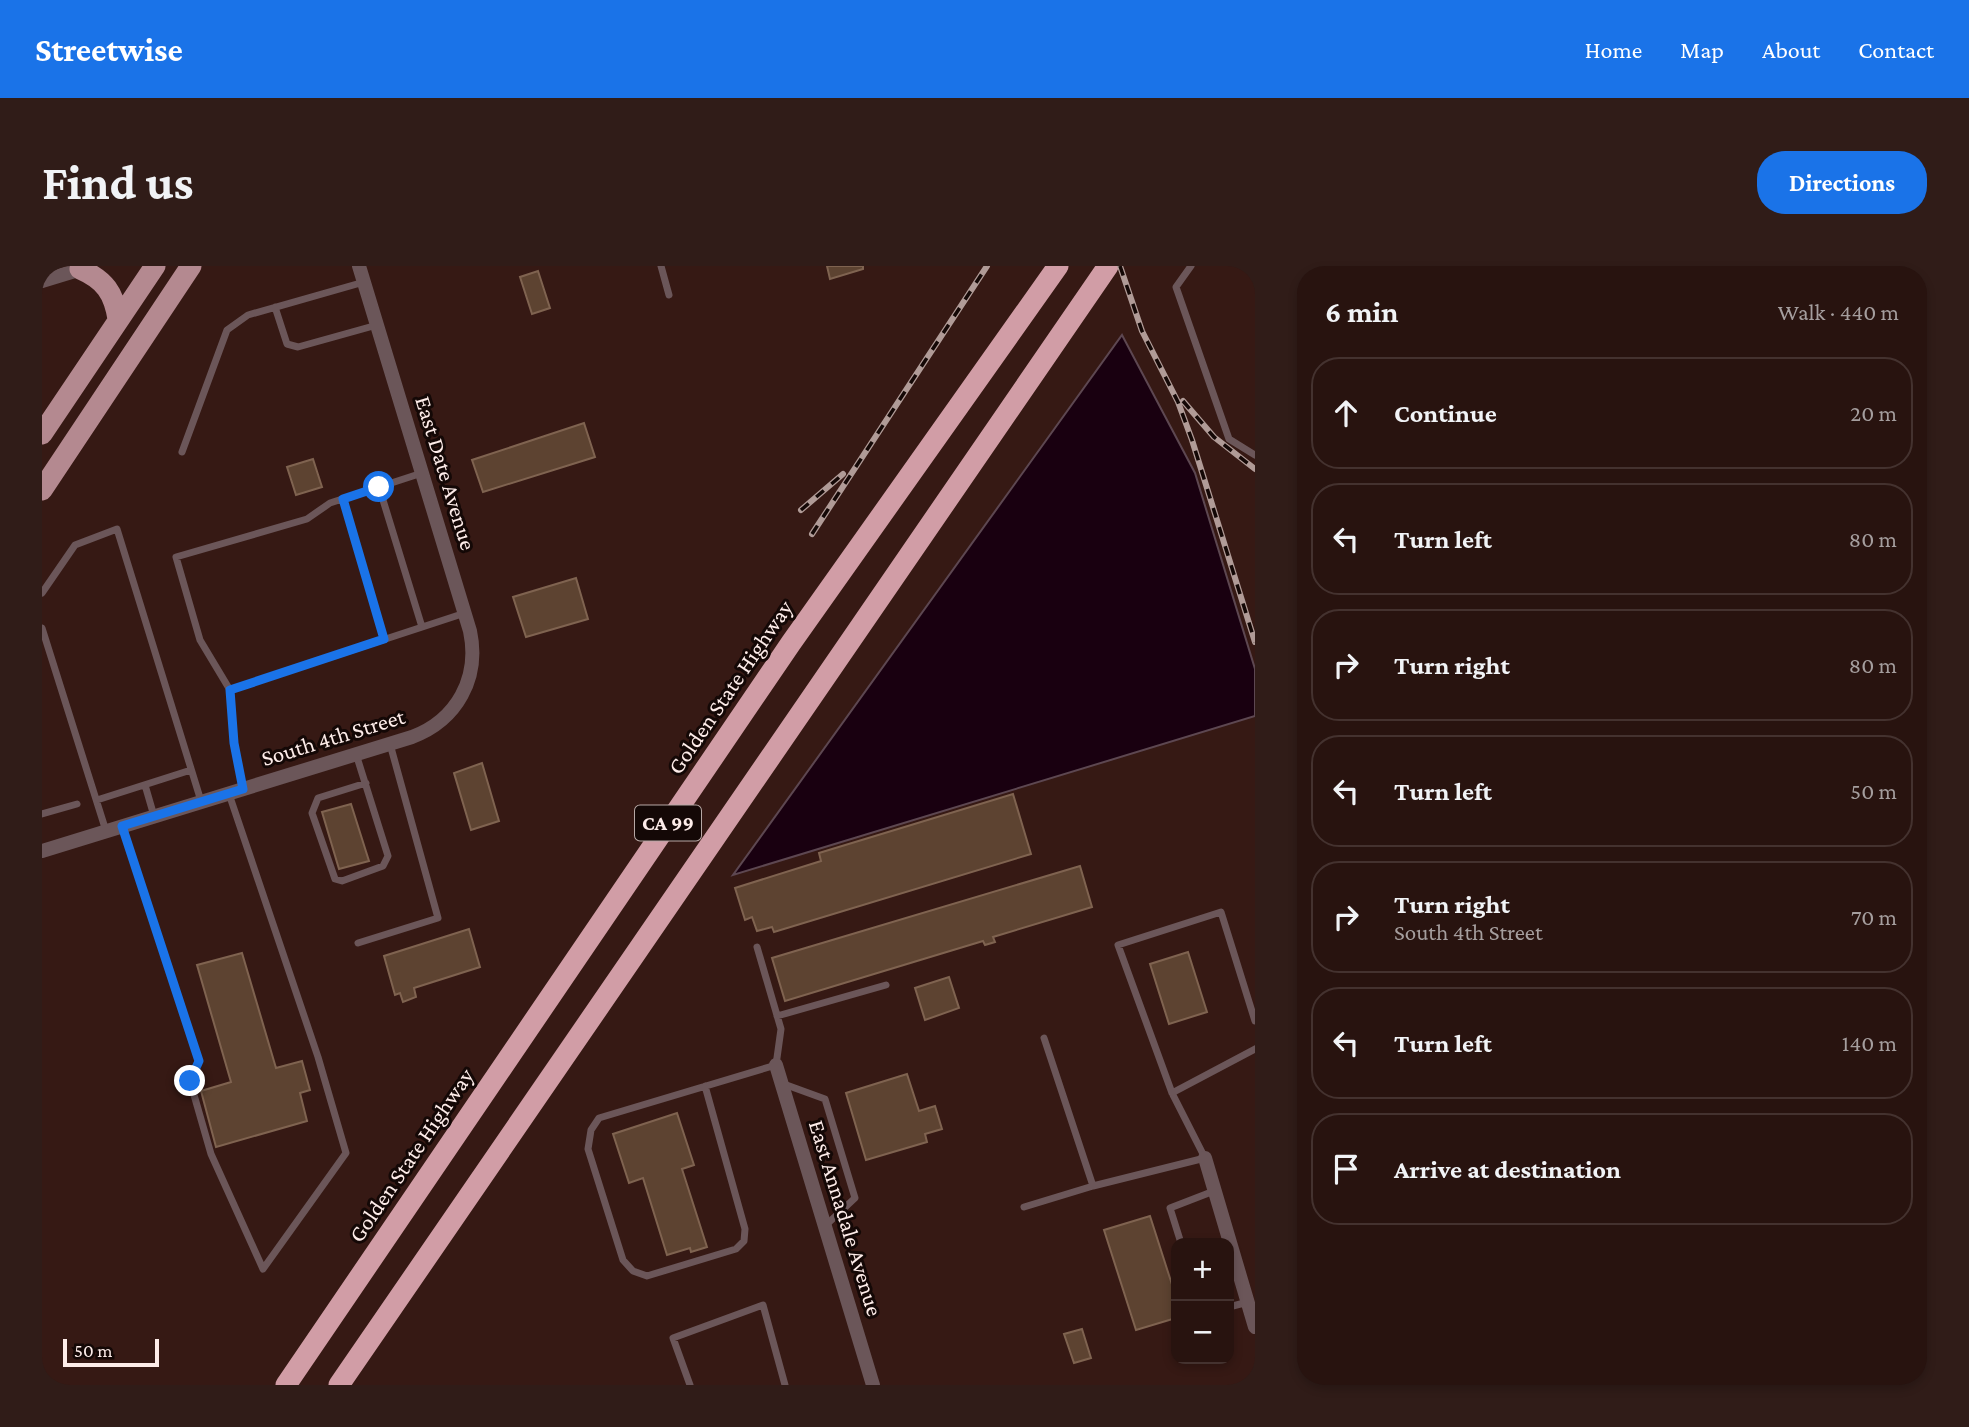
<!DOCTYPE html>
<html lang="en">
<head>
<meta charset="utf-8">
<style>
	body { margin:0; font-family:"Crimson Pro",serif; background:#301c18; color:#f1f3f6 }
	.controls { position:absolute; right:21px; bottom:21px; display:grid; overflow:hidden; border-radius:14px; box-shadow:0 4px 10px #0003 }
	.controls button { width:63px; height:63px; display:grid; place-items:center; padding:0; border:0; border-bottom:2px solid #44322f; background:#28130f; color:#f1f3f6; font:35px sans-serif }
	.scale { position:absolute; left:21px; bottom:18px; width:96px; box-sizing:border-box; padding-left:7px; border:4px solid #fdece9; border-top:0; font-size:19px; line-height:24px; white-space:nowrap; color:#fdece9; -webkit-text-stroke:5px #140806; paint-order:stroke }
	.stop { position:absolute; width:21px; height:21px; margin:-16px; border:5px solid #1a73e8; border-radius:50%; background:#fff }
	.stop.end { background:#1a73e8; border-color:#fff; box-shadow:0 2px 7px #0008 }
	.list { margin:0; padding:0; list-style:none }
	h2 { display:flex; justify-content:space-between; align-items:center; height:91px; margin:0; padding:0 28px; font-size:30px }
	h2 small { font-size:23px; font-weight:400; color:#a59e9e }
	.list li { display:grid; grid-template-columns:46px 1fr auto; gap:21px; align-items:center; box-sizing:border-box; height:112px; margin:0 14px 14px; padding:0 14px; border:2px solid #44322f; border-radius:28px }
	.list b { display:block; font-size:26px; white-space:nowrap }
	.list p { margin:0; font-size:23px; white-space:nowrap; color:#a59e9e }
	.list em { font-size:23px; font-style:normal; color:#a59e9e }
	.icon { flex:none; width:38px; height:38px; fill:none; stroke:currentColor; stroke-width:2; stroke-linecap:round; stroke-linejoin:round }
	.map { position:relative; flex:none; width:1213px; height:1119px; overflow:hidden; border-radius:28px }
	header { display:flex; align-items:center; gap:42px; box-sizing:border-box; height:98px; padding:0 35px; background:#1a73e8; color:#fff }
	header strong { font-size:33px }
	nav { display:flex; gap:38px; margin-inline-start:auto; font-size:24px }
	.intro { display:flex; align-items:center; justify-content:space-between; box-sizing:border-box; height:168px; padding:0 42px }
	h1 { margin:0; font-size:49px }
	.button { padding:18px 32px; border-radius:28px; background:#1a73e8; color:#fff; font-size:24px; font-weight:700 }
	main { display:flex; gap:42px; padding:0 42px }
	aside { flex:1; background:#28130f; border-radius:28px; box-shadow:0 4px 10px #0003 }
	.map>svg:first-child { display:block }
</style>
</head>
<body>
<header>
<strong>Streetwise</strong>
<nav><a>Home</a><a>Map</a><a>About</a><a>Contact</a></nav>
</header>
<div class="intro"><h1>Find us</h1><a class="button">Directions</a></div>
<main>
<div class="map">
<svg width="1213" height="1119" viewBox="0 0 1213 1119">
	<rect width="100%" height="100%" fill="#361914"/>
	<path fill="#190010" stroke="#5d4751" stroke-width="2" d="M1080,69l73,138 60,196v47l-522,159z"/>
	<path fill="#5d4331" stroke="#7f6350" stroke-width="2" d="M785,0h36v3l-33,10z
		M496,5l12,37 -18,6 -12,-37z
		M542,157l11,34 -112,35 -11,-32z
		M271,193l9,28 -26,8 -9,-28z
		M534,312l12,41 -62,18 -13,-40z
		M440,497l17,58 -28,9 -17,-57z
		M971,528l18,60 -257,78 -2,-5 -15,4 -5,-14 -7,3 -10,-32 86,-27 -2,-8z
		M309,538l18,57 -30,8 -17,-57z
		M1038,600l12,41 -99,30 2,5 -10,3 -2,-4 -198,60 -13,-43z
		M427,663l11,38 -66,21 2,9 -13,5 -3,-9 -5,2 -11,-39z
		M1146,686l19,60 -38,12 -19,-60z
		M200,687l34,115 26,-7 8,29 -10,3 7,28 -91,26 -15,-56 30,-9 -34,-117z
		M907,711l10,31 -34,12 -10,-32z
		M865,808l12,37 16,-5 7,23 -17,5 2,8 -61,18 -20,-67z
		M635,847l17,52 -12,4 25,78 -16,5 -1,-4 -23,7 -24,-77 -14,5 -16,-49z
		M1108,950l26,81v21l-40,12 -32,-100z
		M1040,1063l9,29 -17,5 -10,-29z"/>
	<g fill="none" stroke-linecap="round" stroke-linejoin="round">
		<path stroke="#6b5659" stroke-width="7" d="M619,0l8,29
			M1149,0l-15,21 53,152 26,16
			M233,41l12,37 11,3 79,-22
			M140,186l45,-122 21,-15 116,-33
			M337,221l43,140
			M301,233l41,140
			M0,327l33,-48 42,-16 84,272
			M0,362l64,203
			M188,424l235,-77
			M314,488l32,102 -5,10 -41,15 -7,-2 -23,-66 6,-15 48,-15
			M103,519l9,31
			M201,523l-9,-46 -4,-53 -30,-50 -24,-83 131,-38 23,-16 92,-30
			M55,534l94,-30
			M0,548l35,-10
			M80,560l77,235 -9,20 21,73 52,115 83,-116 -28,-96 -89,-263
			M316,677l80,-25 -48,-174
			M735,750l109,-31
			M1002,772l49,148
			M739,817l44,16 30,99 -30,28
			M663,820l40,143 -1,12 -8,8 -89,27 -14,-5 -10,-11 -35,-111 3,-19 8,-12 177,-53 5,-36 -24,-82
			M1130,827l83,-44
			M982,941l69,-21 112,-28 -33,-65 -54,-148 103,-33 34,109
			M1139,977l-11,-35 44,-17
			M1187,1041l19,-5
			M648,1119l-17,-47 90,-33 22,80"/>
		<path stroke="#6b5659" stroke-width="14" d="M0,15l46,-14
			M0,585l370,-114c45,-17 68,-59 58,-106l-111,-365
			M734,799l97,320
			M1163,892l50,169"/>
		<path stroke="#b48990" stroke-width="21" d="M38,3c25,11 34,24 38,50
			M0,168l113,-168
			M0,224l149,-224"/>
		<path stroke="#d19da6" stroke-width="21" d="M244,1119l505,-742 267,-377
			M297,1119l769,-1119"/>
		<g stroke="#b09b97" stroke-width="6">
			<path id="rail" d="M1078,0l22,65 36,71 14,38 63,202
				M1141,135l31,36 41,32
				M759,244l42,-36
				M770,268l175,-268"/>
		</g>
		<use href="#rail" stroke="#140806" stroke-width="3.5" stroke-dasharray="10" stroke-linecap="butt"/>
	</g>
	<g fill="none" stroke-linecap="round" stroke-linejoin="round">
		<path stroke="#1a73e8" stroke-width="9" d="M148,815l9,-20 -77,-235 121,-37 -9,-46 -4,-53 154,-51 -41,-140 36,-12"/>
	</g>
	<g text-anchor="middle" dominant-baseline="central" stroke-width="6" stroke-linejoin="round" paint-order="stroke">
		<rect fill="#140806" stroke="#b7a8a5" stroke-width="2" x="593" y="539.5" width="66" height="35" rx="5"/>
		<g font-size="21" font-weight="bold" fill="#fdece9">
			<text x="626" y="557">CA 99</text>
		</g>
		<g font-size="23" fill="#fdece9" stroke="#140806">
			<text transform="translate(404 207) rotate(73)">East Date Avenue</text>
			<text transform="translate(688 421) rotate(-56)">Golden State Highway</text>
			<text transform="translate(291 471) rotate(-17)">South 4th Street</text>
			<text transform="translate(369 889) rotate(-56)">Golden State Highway</text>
			<text transform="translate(804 952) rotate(73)">East Annadale Avenue</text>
		</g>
	</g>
</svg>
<div class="controls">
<button>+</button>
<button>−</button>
</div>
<div class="scale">50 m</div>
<div class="stop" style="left:337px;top:221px"></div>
<div class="stop end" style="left:148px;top:815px"></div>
</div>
<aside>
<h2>6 min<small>Walk · 440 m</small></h2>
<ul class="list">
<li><svg class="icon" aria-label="ahead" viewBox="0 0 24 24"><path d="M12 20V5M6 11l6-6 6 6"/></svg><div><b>Continue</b></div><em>20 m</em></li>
<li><svg class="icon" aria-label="left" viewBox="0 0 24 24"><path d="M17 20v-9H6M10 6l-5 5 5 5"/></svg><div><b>Turn left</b></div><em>80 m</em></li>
<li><svg class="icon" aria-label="right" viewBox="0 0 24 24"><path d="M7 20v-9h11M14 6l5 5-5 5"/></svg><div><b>Turn right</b></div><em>80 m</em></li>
<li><svg class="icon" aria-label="left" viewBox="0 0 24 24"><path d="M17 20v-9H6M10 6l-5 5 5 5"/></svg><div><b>Turn left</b></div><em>50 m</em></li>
<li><svg class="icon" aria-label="right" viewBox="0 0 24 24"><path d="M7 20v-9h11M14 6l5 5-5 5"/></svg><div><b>Turn right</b><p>South 4th Street</p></div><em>70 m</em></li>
<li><svg class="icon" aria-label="left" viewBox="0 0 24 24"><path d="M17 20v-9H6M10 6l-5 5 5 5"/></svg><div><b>Turn left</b></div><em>140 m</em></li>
<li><svg class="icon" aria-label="arrive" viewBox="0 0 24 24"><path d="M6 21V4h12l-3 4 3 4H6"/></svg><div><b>Arrive at destination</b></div></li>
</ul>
</aside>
</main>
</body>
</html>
